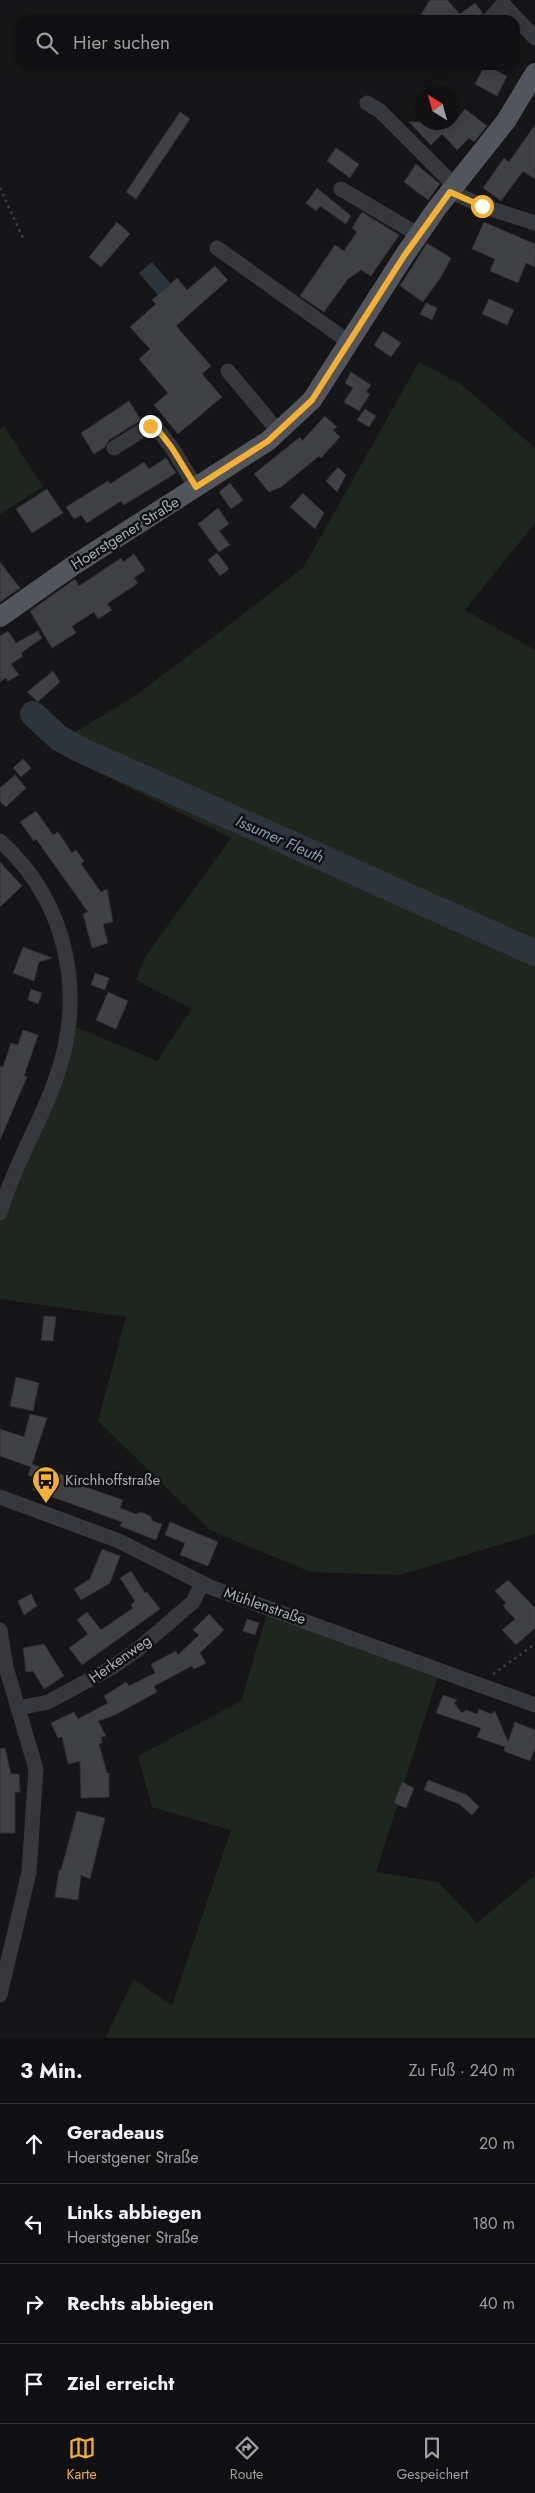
<!DOCTYPE html>
<html lang="de">
<head>
<meta charset="utf-8">
<style>
	body { margin:0; font-family:Jost,sans-serif; background:#19191b; color:#f1f3f6 }
	.compass { position:absolute; left:415px; top:85px; width:45px; height:45px; border-radius:50%; background:#101012; box-shadow:0 2px 12px #0003; rotate:323deg }
	.stop { position:absolute; width:15px; height:15px; margin:-11px; border:4px solid #f2b134; border-radius:50%; background:#fff }
	.stop.end { background:#f2b134; border-color:#fff; box-shadow:0 1px 5px #0008 }
	.list { margin:0; padding:0; list-style:none }
	h2 { display:flex; justify-content:space-between; align-items:center; height:65px; margin:0; padding:0 20px; font-size:21px }
	h2 small { font-size:16px; font-weight:400; color:#9c9d9f }
	.list li { display:grid; grid-template-columns:32px 1fr auto; gap:15px; align-items:center; box-sizing:border-box; height:80px; padding:0 20px; border-top:1px solid #303032 }
	.list b { display:block; font-size:19px; white-space:nowrap }
	.list p { margin:0; font-size:16px; white-space:nowrap; color:#9c9d9f }
	.list em { font-size:16px; font-style:normal; color:#9c9d9f }
	.icon { flex:none; width:28px; height:28px; fill:none; stroke:currentColor; stroke-width:2; stroke-linecap:round; stroke-linejoin:round }
	.map { position:relative; flex:none; width:535px; height:2038px; overflow:hidden }
	.search { position:absolute; background:#101012; box-shadow:0 2px 12px #0003; left:15px; right:15px; top:15px; height:55px; display:flex; align-items:center; gap:12px; box-sizing:border-box; padding:0 18px; border-radius:15px; color:#9c9d9f; font-size:19px }
	.sheet { height:385px; background:#101012 }
	nav { display:flex; justify-content:space-around; align-items:center; box-sizing:border-box; height:70px; border-top:1px solid #303032; background:#101012; font-size:14px; color:#9c9d9f }
	nav a { display:grid; justify-items:center; gap:2px }
	nav .on { color:#f2b134 }
	.map>svg:first-child { display:block }
</style>
</head>
<body>
<div class="map">
<svg width="535" height="2038" viewBox="0 0 535 2038">
	<rect width="100%" height="100%" fill="#161618"/>
	<path fill="#1e261f" d="M419,362l43,23 73,63v75l-70,87 70,40v884l-135,41 -90,-3 -100,-42 -112,-109 28,-104 -126,-18v-86l69,-189 88,37 35,-52 -56,-29 9,-23 86,-119 -182,-90 89,-54 165,-126z
		M4,426l39,61 -43,27v-85z
		M269,1607l171,63 -64,202 62,10 39,41 58,-48v163h-430l29,-59 38,27 59,-176 -79,-23 -14,-51 103,-55z"/>
	<path fill="#2c353c" d="M152,262l19,22 -13,11 -19,-22z"/>
	<g fill="none" stroke-linecap="round" stroke-linejoin="round">
		<path stroke="#2c353c" stroke-width="26" d="M33,714l26,24 22,12 454,203"/>
	</g>
	<path fill="#404145" stroke="#303034" d="M430,0h17l13,14 15,-11 8,10 -6,7h-51l-6,-4z
		M485,65l22,11 -10,20 -22,-12z
		M465,109l22,17 -13,16 -5,-4 -12,12 -15,-16 -11,11 -22,-23h45z
		M180,112l10,7 -54,80 -10,-7z
		M535,125v54l-12,-8 -22,30 -18,-13 21,-30 5,4z
		M336,148l23,16 -9,14 -23,-17z
		M416,164l24,20 -12,16 -24,-18z
		M317,188l34,28 -5,8 -26,-18 -4,5 -10,-8z
		M362,212l37,23 -28,41 -10,-6 -13,9 -24,33 -24,-16 35,-51 9,6 13,-19 -5,-4z
		M117,222l13,12 -29,33 -12,-10z
		M484,222l51,22v23l-9,-4 -8,20 -28,-12 5,-12 -23,-10z
		M427,243l24,15 -10,19 -18,25 -23,-16z
		M215,266l13,14 -52,46 35,40 -9,8 20,23 -44,37 -24,-29 14,-12 -29,-34 11,-10 -20,-22 26,-23 -4,-4 25,-22 10,12z
		M489,299l25,11 -7,15 -25,-11z
		M426,303l11,5 -5,12 -12,-6z
		M383,331l18,12 -10,14 -17,-12z
		M351,372l20,13 -5,7 4,2 -11,17 -15,-9 9,-14 -8,-5z
		M129,401l12,19 -32,20 -4,7 -11,7 -13,-21z
		M365,409l11,7 -7,11 -12,-7z
		M325,416l12,11 -4,3 7,7 -19,21 -2,-2 -38,31 -12,5 -15,-18 46,-37 2,4z
		M166,458l10,15 -52,32 -3,-4 -34,22 -6,-8 -7,4 -8,-12 42,-26 2,3 34,-22 5,7z
		M338,467l8,8 -9,17 -11,-11z
		M230,483l13,17 -12,9 -12,-17z
		M47,489l16,24 -31,20 -16,-24z
		M303,493l21,20 -9,16 -25,-22z
		M218,508l11,16 -10,7 11,14 -11,7 -21,-28z
		M217,553l12,16 -9,7 -12,-16z
		M134,554l11,16 -11,8 4,5 -31,21 5,6 -14,9 -4,-7 -22,14 4,7 -24,15 -22,-37 45,-32 4,7 42,-28 2,4z
		M0,562l20,26 -20,14z
		M8,631l8,12 22,-12 4,7 -21,15 2,3 -12,8 8,11 -11,6 -2,-3 -6,4v-46z
		M53,671l7,11 -22,20 -11,-10z
		M23,759l8,9 -10,9 -8,-9z
		M15,775l11,13 -20,19 -6,-6v-13z
		M36,811l17,24 5,-3 14,21 4,-3 8,11 -3,3 20,28 6,-3 6,33 -10,2 5,19 -16,5 -9,-34 5,-2 -52,-73 -2,2 -14,-19z
		M0,862l22,24 -22,21z
		M23,947l29,11 -13,4 -5,19 -21,-8z
		M95,973l14,5 -4,12 -14,-5z
		M31,989l11,4 -4,11 -10,-4z
		M108,992l20,9 -12,28 -20,-9z
		M23,1030l15,5 -14,41 3,1 -27,63v-74l3,1 8,-24 7,2z
		M44,1316l12,1 -3,24 -12,-1z
		M16,1377l23,6 -6,28 -23,-5z
		M30,1414l17,4 -15,46 34,12 2,-4 15,6 -3,7 43,15 -3,8 16,6 5,-2 9,4 3,5 9,3 -6,16 -36,-14 2,-4 -89,-32 4,-12 -9,-3 3,-8 -31,-11v-27l24,8z
		M170,1522l48,20 -10,24 -28,-11 5,-12 -20,-8z
		M102,1549l18,7 -10,27 -29,17 -7,-11 16,-10z
		M131,1571l14,22 2,-1 13,17 -78,56 -13,-17 19,-14 -11,-14 10,-8 14,18 32,-22 -2,-3 4,-4 -15,-23z
		M508,1580l27,28v20l-19,17 -14,-15 13,-11 -12,-13 3,-3 -11,-12z
		M31,1594l6,12 -13,9 -6,-14z
		M209,1614l15,16 -24,23 6,10 -12,6 -2,-3 -38,20 3,6 -42,23 -17,6 8,15 -5,1 1,6 -3,1 8,29h2v24l-28,1 -1,-37 -12,3 -6,-27 -4,1 -7,-15 23,-11 4,7 30,-16 -4,-7 22,-14 3,4 26,-13 -4,-9 25,-13 2,4 21,-20 -6,-5z
		M247,1619l12,4 -4,12 -12,-4z
		M44,1644l20,32 -20,13 -11,-18 -7,1 -3,-24z
		M443,1695l14,5 -3,3 8,10 4,-3 11,4 2,-5 12,5 4,-3 13,31 7,-20 20,8v18l-5,13 -26,-10 1,-4 -28,-10 4,-9 -45,-15z
		M5,1748l6,26h8l1,18h-5v41h-15v-84z
		M428,1780l39,15 12,12 -7,8 -13,-11 -35,-14z
		M402,1782l12,6 -8,20 -12,-5z
		M77,1811l28,7 -15,61 -9,-4 -3,25 -23,-3 4,-27h2z"/>
	<g fill="none" stroke-linecap="round" stroke-linejoin="round">
		<path stroke="#3d3f44" stroke-width="2.5" stroke-dasharray="2.5 4" stroke-linecap="butt" d="M0,188l23,50
			M493,1674l42,-30"/>
		<path stroke="#37383d" stroke-width="15" d="M489,20l14,-16 32,34
			M367,103l13,8 75,75
			M341,189l78,46
			M450,191l32,15 53,17
			M217,248l132,94
			M228,371l45,54 4,8
			M114,448l35,-22h6l17,22 24,39
			M0,841c69,62 87,156 54,243 -16,43 -41,84 -54,129
			M0,1497l119,44 91,46 325,118
			M0,1630l6,37 30,102 -7,103 -29,123
			M19,1708l29,-6 63,-34 26,-18 56,-48 9,-19"/>
		<path stroke="#53555c" stroke-width="20" d="M0,617l74,-52 194,-124 44,-41 92,-144 33,-48 69,-87 29,-48"/>
	</g>
	<g fill="none" stroke-linecap="round" stroke-linejoin="round">
		<path stroke="#f2b134" stroke-width="6" d="M150,426h5l17,22 24,39 72,-46 44,-41 92,-144 46,-64 32,14"/>
	</g>
	<defs>
		<g id="bus-pin" transform="scale(1.4375)"><path d="M0 17L-7.5 6A9.5 9.5 0 1 1 7.5 6Z" fill="#f2b134" stroke="#111113"/><path d="M-5-6H5V4H4V6H2V4H-2V6H-4V4H-5ZM-3.5-4V0h7V-4ZM-3.5 1.2v1.5H-2V1.2ZM2 1.2v1.5H3.5V1.2Z" fill="#111"/></g>
	</defs>
	<g fill-rule="evenodd">
		<use href="#bus-pin" x="46" y="1480"/>
	</g>
	<g text-anchor="middle" dominant-baseline="central" stroke-width="5" stroke-linejoin="round" paint-order="stroke">
		<g font-size="15" fill="#a8adb8" stroke="#111113">
			<text transform="translate(125 533) rotate(-32)">Hoerstgener Straße</text>
			<text transform="translate(265 1606) rotate(19)">Mühlenstraße</text>
			<text transform="translate(120 1659) rotate(-35)">Herkenweg</text>
		</g>
		<g font-size="15" fill="#a8adb8" stroke="#111113" text-anchor="start">
			<text x="65" y="1480">Kirchhoffstraße</text>
		</g>
		<g font-size="16" font-style="italic" fill="#7f9bb3" stroke="#111113">
			<text transform="translate(280 839) rotate(24)">Issumer Fleuth</text>
		</g>
	</g>
</svg>
<svg class="compass" viewBox="-18 -18 36 36"><path d="M0-13l5 13h-10z" fill="#e53935"/><path d="M0 13l5-13h-10z" fill="#9c9d9f"/></svg>
<div class="stop" style="left:482px;top:206px"></div>
<div class="stop end" style="left:150px;top:426px"></div>
<div class="search"><svg class="icon" aria-label="search" viewBox="0 0 24 24"><circle cx="10" cy="10" r="6"/><path d="M15 15l6 6"/></svg>Hier suchen</div>
</div>
<section class="sheet">
<h2>3 Min.<small>Zu Fuß · 240 m</small></h2>
<ul class="list">
<li><svg class="icon" aria-label="ahead" viewBox="0 0 24 24"><path d="M12 20V5M6 11l6-6 6 6"/></svg><div><b>Geradeaus</b><p>Hoerstgener Straße</p></div><em>20 m</em></li>
<li><svg class="icon" aria-label="left" viewBox="0 0 24 24"><path d="M17 20v-9H6M10 6l-5 5 5 5"/></svg><div><b>Links abbiegen</b><p>Hoerstgener Straße</p></div><em>180 m</em></li>
<li><svg class="icon" aria-label="right" viewBox="0 0 24 24"><path d="M7 20v-9h11M14 6l5 5-5 5"/></svg><div><b>Rechts abbiegen</b></div><em>40 m</em></li>
<li><svg class="icon" aria-label="arrive" viewBox="0 0 24 24"><path d="M6 21V4h12l-3 4 3 4H6"/></svg><div><b>Ziel erreicht</b></div></li>
</ul>
</section>
<nav>
<a class="on"><svg class="icon" aria-label="map" viewBox="0 0 24 24"><path d="M3 6l6-2 6 2 6-2v14l-6 2-6-2-6 2zM9 4v14M15 6v14"/></svg>Karte</a>
<a><svg class="icon" aria-label="directions" viewBox="0 0 24 24"><path d="M12 3l9 9-9 9-9-9zM9 14v-3h6M13 9l2 2-2 2"/></svg>Route</a>
<a><svg class="icon" aria-label="saved" viewBox="0 0 24 24"><path d="M7 4h10v16l-5-4-5 4z"/></svg>Gespeichert</a>
</nav>
</body>
</html>
